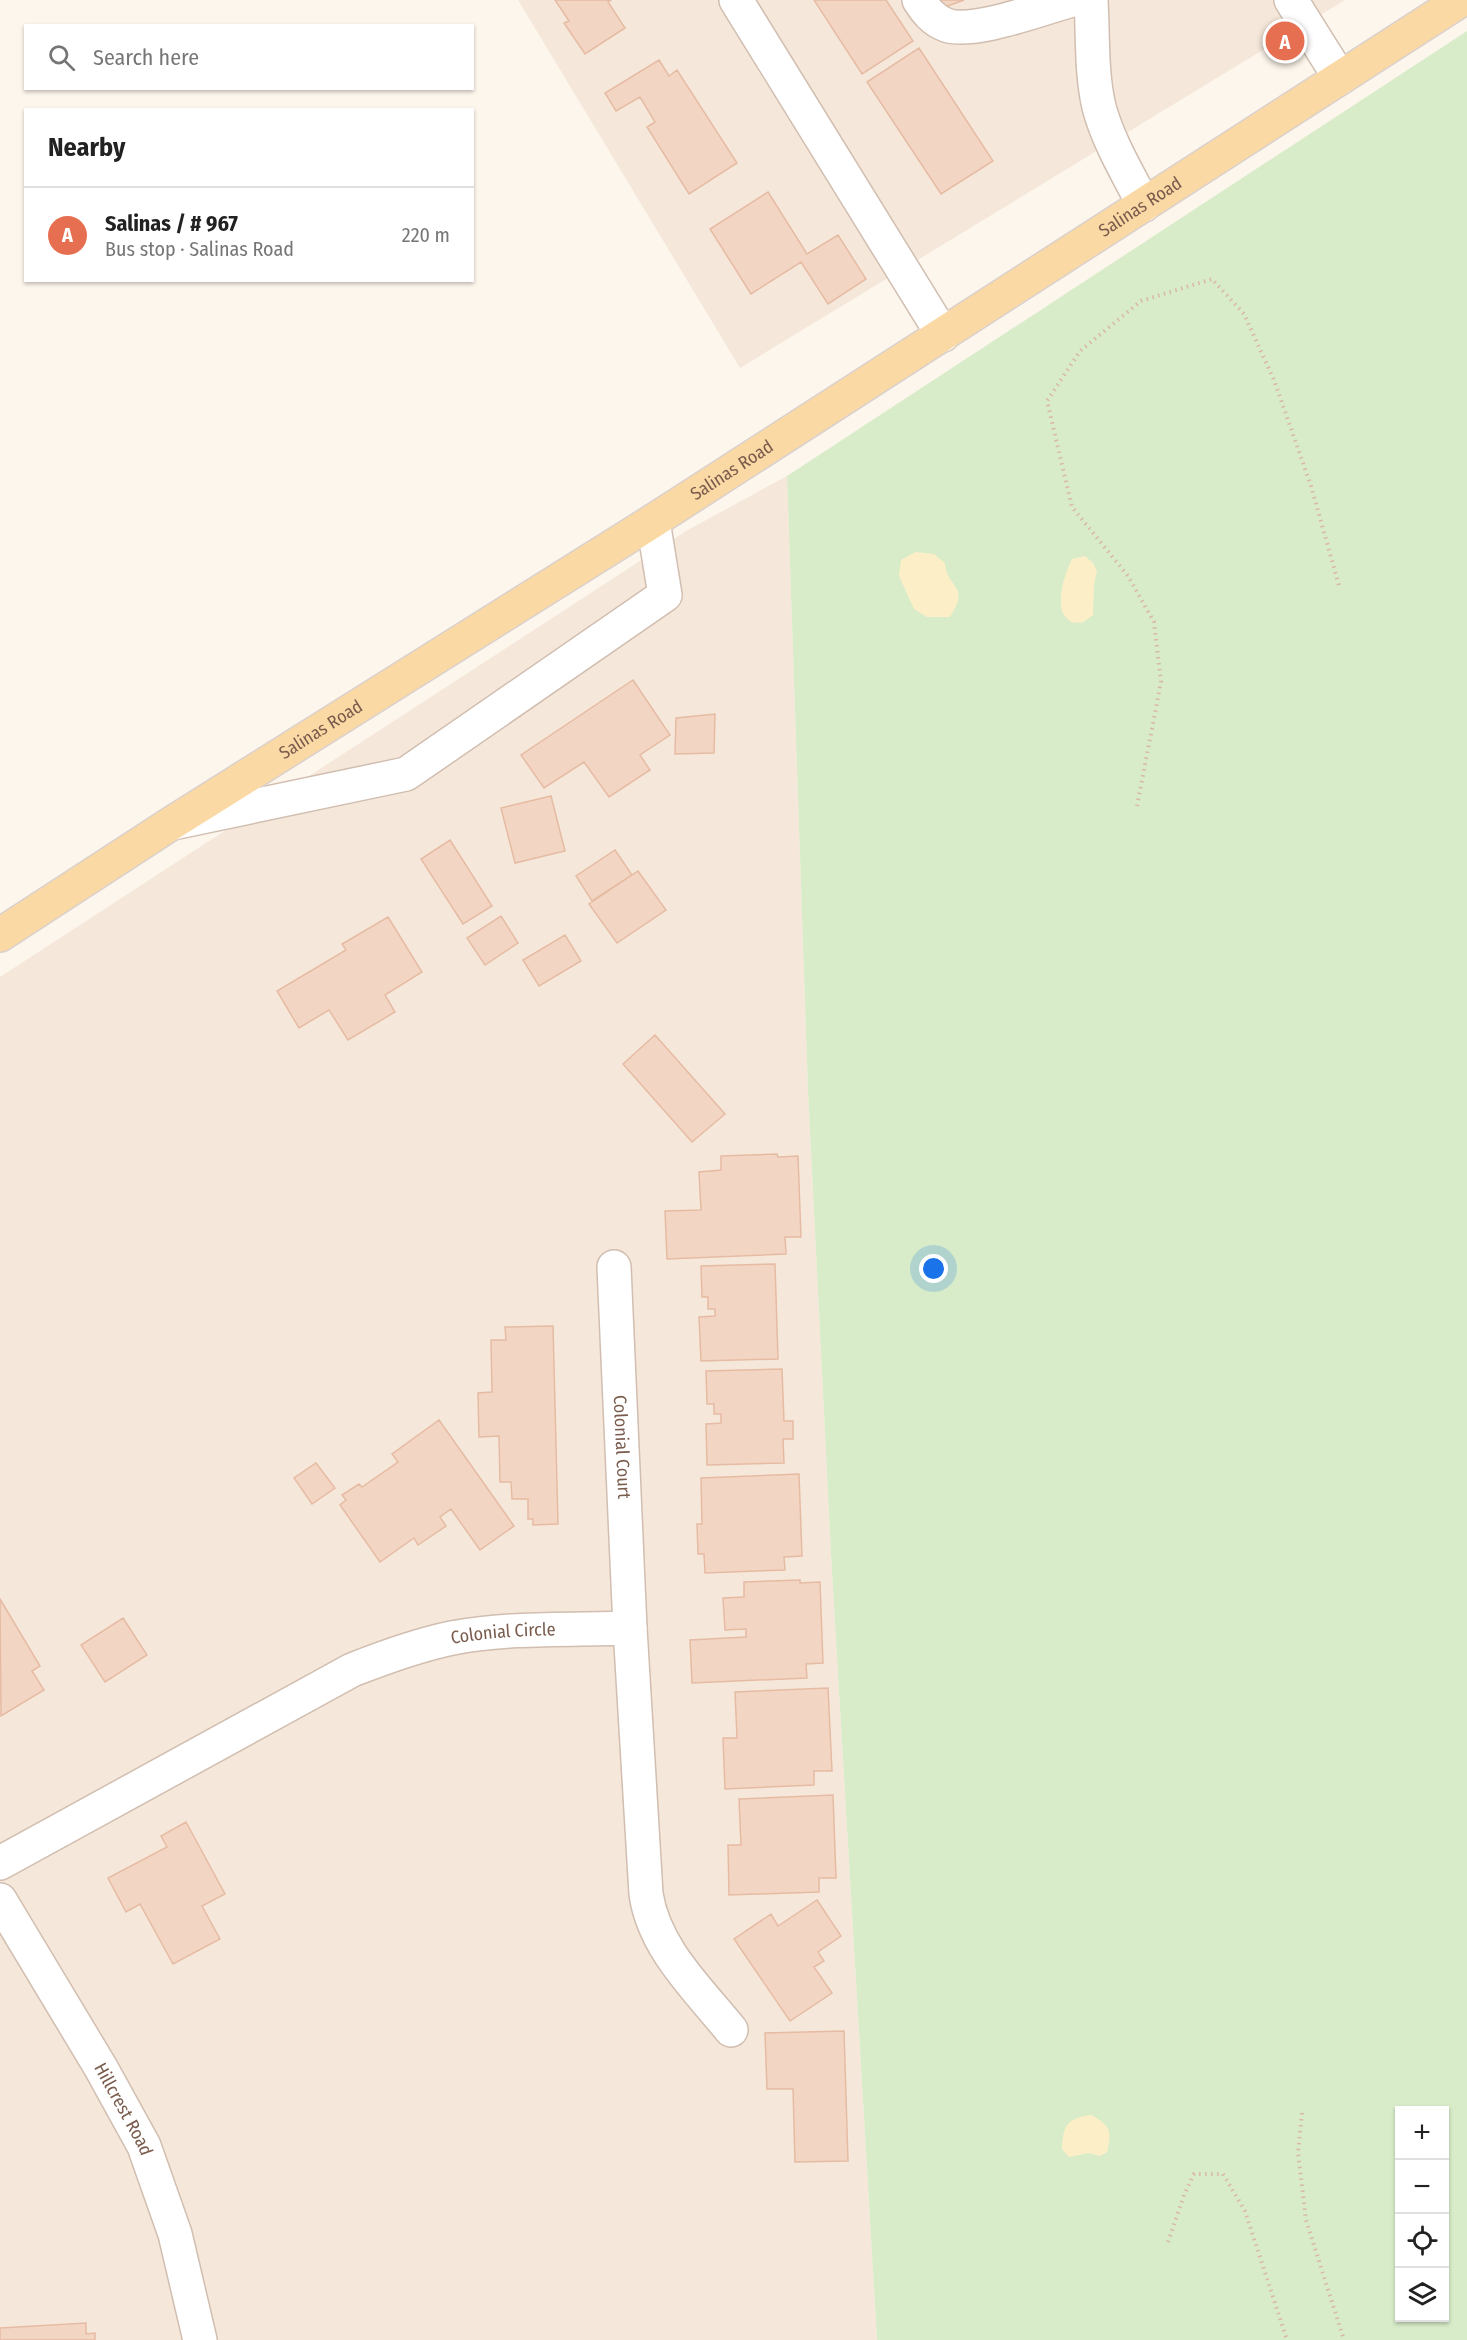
<!DOCTYPE html>
<html lang="en">
<head>
<meta charset="utf-8">
<style>
	body { margin:0; font-family:"Fira Sans Condensed",sans-serif; background:#f6f6f6; color:#222 }
	.controls { position:absolute; right:18px; bottom:18px; display:grid; overflow:hidden; border-radius:0px; box-shadow:0 2px 4px #0004 }
	.controls button { width:54px; height:54px; display:grid; place-items:center; padding:0; border:0; border-bottom:2px solid #e0e0e0; background:#fff; color:#222; font:30px sans-serif }
	.you { position:absolute; left:934px; top:1269px; width:21px; height:21px; margin:-15px; border:4px solid #fff; border-radius:50%; background:#1a73e8; box-shadow:0 0 0 9px #1a73e833 }
	.badge { display:grid; place-items:center; width:39px; height:39px; border-radius:50%; background:#e76f51; color:#fff; font-size:20px; font-weight:700 }
	.pin { position:absolute; translate:-50% -50%; border:3px solid #fff; box-shadow:0 2px 6px #0006 }
	.list { margin:0; padding:0; list-style:none }
	h2 { display:flex; justify-content:space-between; align-items:center; height:78px; margin:0; padding:0 24px; font-size:26px }
	h2 small { font-size:20px; font-weight:400; color:#767676 }
	.list li { display:grid; grid-template-columns:39px 1fr auto; gap:18px; align-items:center; box-sizing:border-box; height:96px; padding:0 24px; border-top:2px solid #e0e0e0 }
	.list b { display:block; font-size:22px; white-space:nowrap }
	.list p { margin:0; font-size:20px; white-space:nowrap; color:#767676 }
	.list em { font-size:20px; font-style:normal; color:#767676 }
	.icon { flex:none; width:33px; height:33px; fill:none; stroke:currentColor; stroke-width:2; stroke-linecap:round; stroke-linejoin:round }
	.map { position:relative; flex:none; width:1467px; height:2340px; overflow:hidden }
	.search { position:absolute; background:#fff; box-shadow:0 2px 4px #0004; left:24px; top:24px; width:450px; height:66px; display:flex; align-items:center; gap:15px; box-sizing:border-box; padding:0 21px; border-radius:0px; color:#767676; font-size:22px }
	.panel { position:absolute; background:#fff; box-shadow:0 2px 4px #0004; left:24px; top:108px; width:450px; height:174px; border-radius:0px }
	.map>svg:first-child { display:block }
</style>
</head>
<body>
<div class="map">
<svg width="1467" height="2340" viewBox="0 0 1467 2340">
	<rect width="100%" height="100%" fill="#fdf6ec"/>
	<path fill="#f5e8da" d="M518,0h827l-605,368z
		M787,476l21,615 23,463 46,786h-877v-1363l686,-446z"/>
	<path fill="#d8ecc9" fill-rule="evenodd" d="M1467,31v2309h-590l-46,-786 -23,-463 -21,-615zM1400,2110h44v208h-44z"/>
	<path fill="#fcefc7" d="M916,552l18,2 11,9c2,26 26,22 5,54h-23l-13,-8 -15,-33 2,-16z
		M1085,556l8,7 4,8 -3,14 -1,30 -11,8 -11,-1c-3,-3 -8,-7 -9,-11 -4,-16 3,-38 10,-52z
		M1092,2115c19,12 20,15 15,37l-7,4 -11,-3 -20,4 -7,-8c1,-24 5,-31 30,-34z"/>
	<path fill="#f3d5c3" stroke="#e6bba3" stroke-width="1.5" d="M555,0h56l-3,2 17,26 -40,26 -21,-31 5,-2z
		M814,0h72l27,41 -51,33z
		M940,0h24l-19,7z
		M919,48l74,113 -52,33 -74,-112z
		M659,60l10,16 8,-6 60,93 -48,31 -42,-67 8,-5 -15,-25 -24,14 -11,-18z
		M768,192l39,62 31,-19 28,44 -38,25 -27,-42 -50,32 -41,-65z
		M633,680l37,55 -30,20 10,15 -41,27 -25,-35 -40,26 -23,-33z
		M715,714l-1,39 -39,1 1,-36z
		M551,796l14,55 -50,12 -14,-55z
		M450,840l42,66 -29,18 -42,-65z
		M615,850l17,25 -40,26 -16,-25z
		M638,871l28,39 -49,33 -28,-39z
		M501,916l17,27 -33,22 -18,-27z
		M388,917l34,55 -37,23 10,17 -47,28 -19,-30 -30,18 -22,-37 69,-41 -4,-6z
		M565,935l16,26 -42,25 -16,-26z
		M655,1035l70,79 -33,28 -69,-78z
		M777,1154l1,3 20,-1 3,81h-16l1,17 -119,5 -2,-48 36,-1 -2,-38 22,-2v-14z
		M775,1264l3,95 -77,2 -2,-44 16,-1v-7h-7v-12h-6l-1,-31z
		M553,1326l5,198 -25,1v-6h-5v-20h-16l-1,-17h-11l-1,-46 -20,1 -1,-44 14,-1 -1,-52h15l-1,-13z
		M782,1369l2,52h9v18h-10l1,24 -77,2 -1,-41 15,-1v-9h-7v-10h-7l-1,-33z
		M439,1420l75,106 -34,24 -29,-41 -11,8 6,9 -28,19 -4,-7 -34,24 -40,-57 6,-5 -4,-5 17,-11 3,3 36,-25 -6,-8z
		M316,1463l19,25 -23,16 -18,-26z
		M799,1474l3,82 -18,1 1,13 -80,3 -1,-19h-6l-1,-30h5l-1,-46z
		M800,1580v3l20,-1 3,81 -17,1 1,14 -115,5 -2,-43 56,-3v-8l-21,1 -2,-32 21,-1v-15z
		M0,1599l40,67 -8,5 12,19 -43,26z
		M123,1618l24,37 -42,27 -24,-37z
		M828,1688l4,83h-18v14l-89,4 -2,-51h14l-2,-46z
		M833,1795l3,83h-17v14l-90,3 -1,-50h13l-2,-46z
		M186,1822l39,72 -23,12 18,33 -47,25 -33,-60 -14,8 -18,-34 59,-31 -6,-11z
		M817,1900l24,36 -23,16 6,9 -10,6 18,26 -42,28 -56,-82 37,-25 7,12z
		M844,2031l4,130 -53,1 -2,-73h-26l-2,-56z
		M86,2323v11l9,-1v7h-95v-12z"/>
	<g fill="none" stroke-linecap="round" stroke-linejoin="round">
		<g stroke="#d1beb0" stroke-width="36">
			<g id="minor">
				<path d="M736,0l207,335"/>
				<path d="M919,0c7,11 14,20 27,25 26,10 97,-17 126,-25"/>
				<path d="M1091,0c2,35 0,73 8,107 9,34 29,67 45,98"/>
				<path d="M1291,0l49,78"/>
				<path d="M173,823l233,-49 259,-179 -12,-74"/>
				<path id="s1" d="M614,1267l16,361 16,266c8,54 51,94 85,136"/>
				<path id="s2" d="M0,1863l352,-193c33,-13 66,-25 100,-32 56,-11 122,-8 178,-10"/>
				<path id="s3" d="M0,1900l101,168 43,78 31,88 25,106"/>
			</g>
		</g>
		<g stroke="#dad1cd" stroke-width="36">
			<g id="major">
				<path id="s4" d="M0,935l172,-112 481,-302 808,-521"/>
			</g>
		</g>
		<path stroke="#d9b8a5" stroke-width="4" stroke-dasharray="1.5 4.5" stroke-linecap="butt" d="M1137,806l24,-124 -7,-60 -26,-46 -56,-69 -25,-106 33,-50 61,-50 71,-22 32,35 30,66 37,106 29,103
			M1302,2113l-4,40 8,67 38,120
			M1168,2242l16,-47 10,-21h29l22,37 42,129"/>
		<use href="#minor" stroke="#fff" stroke-width="33"/>
		<use href="#major" stroke="#fbd9a5" stroke-width="33"/>
	</g>
	<g text-anchor="middle" dominant-baseline="central" stroke-width="6" stroke-linejoin="round" paint-order="stroke">
		<g font-size="18" fill="#7a5c4d" stroke="#fffaf3">
			<text stroke="none"><textPath href="#s4" startOffset="1353">Salinas Road</textPath></text>
			<text stroke="none"><textPath href="#s4" startOffset="867">Salinas Road</textPath></text>
			<text stroke="none"><textPath href="#s4" startOffset="381">Salinas Road</textPath></text>
			<text stroke="none"><textPath href="#s1" startOffset="180">Colonial Court</textPath></text>
			<text stroke="none"><textPath href="#s2" startOffset="558">Colonial Circle</textPath></text>
			<text stroke="none"><textPath href="#s3" startOffset="243">Hillcrest Road</textPath></text>
		</g>
	</g>
</svg>
<div class="controls">
<button>+</button>
<button>−</button>
<button><svg class="icon" aria-label="locate" viewBox="0 0 24 24"><circle cx="12" cy="12" r="6"/><path d="M12 2v4M12 18v4M2 12h4M18 12h4"/></svg></button>
<button><svg class="icon" aria-label="layers" viewBox="0 0 24 24"><path d="M12 4l9 5-9 5-9-5zM3 14l9 5 9-5"/></svg></button>
</div>
<div class="you"></div>
<div class="pin badge" style="left:1285px;top:41px">A</div>
<div class="search"><svg class="icon" aria-label="search" viewBox="0 0 24 24"><circle cx="10" cy="10" r="6"/><path d="M15 15l6 6"/></svg>Search here</div>
<section class="panel">
<h2>Nearby<small></small></h2>
<ul class="list">
<li><span class="badge">A</span><div><b>Salinas / # 967</b><p>Bus stop · Salinas Road</p></div><em>220 m</em></li>
</ul>
</section>
</div>
</body>
</html>
